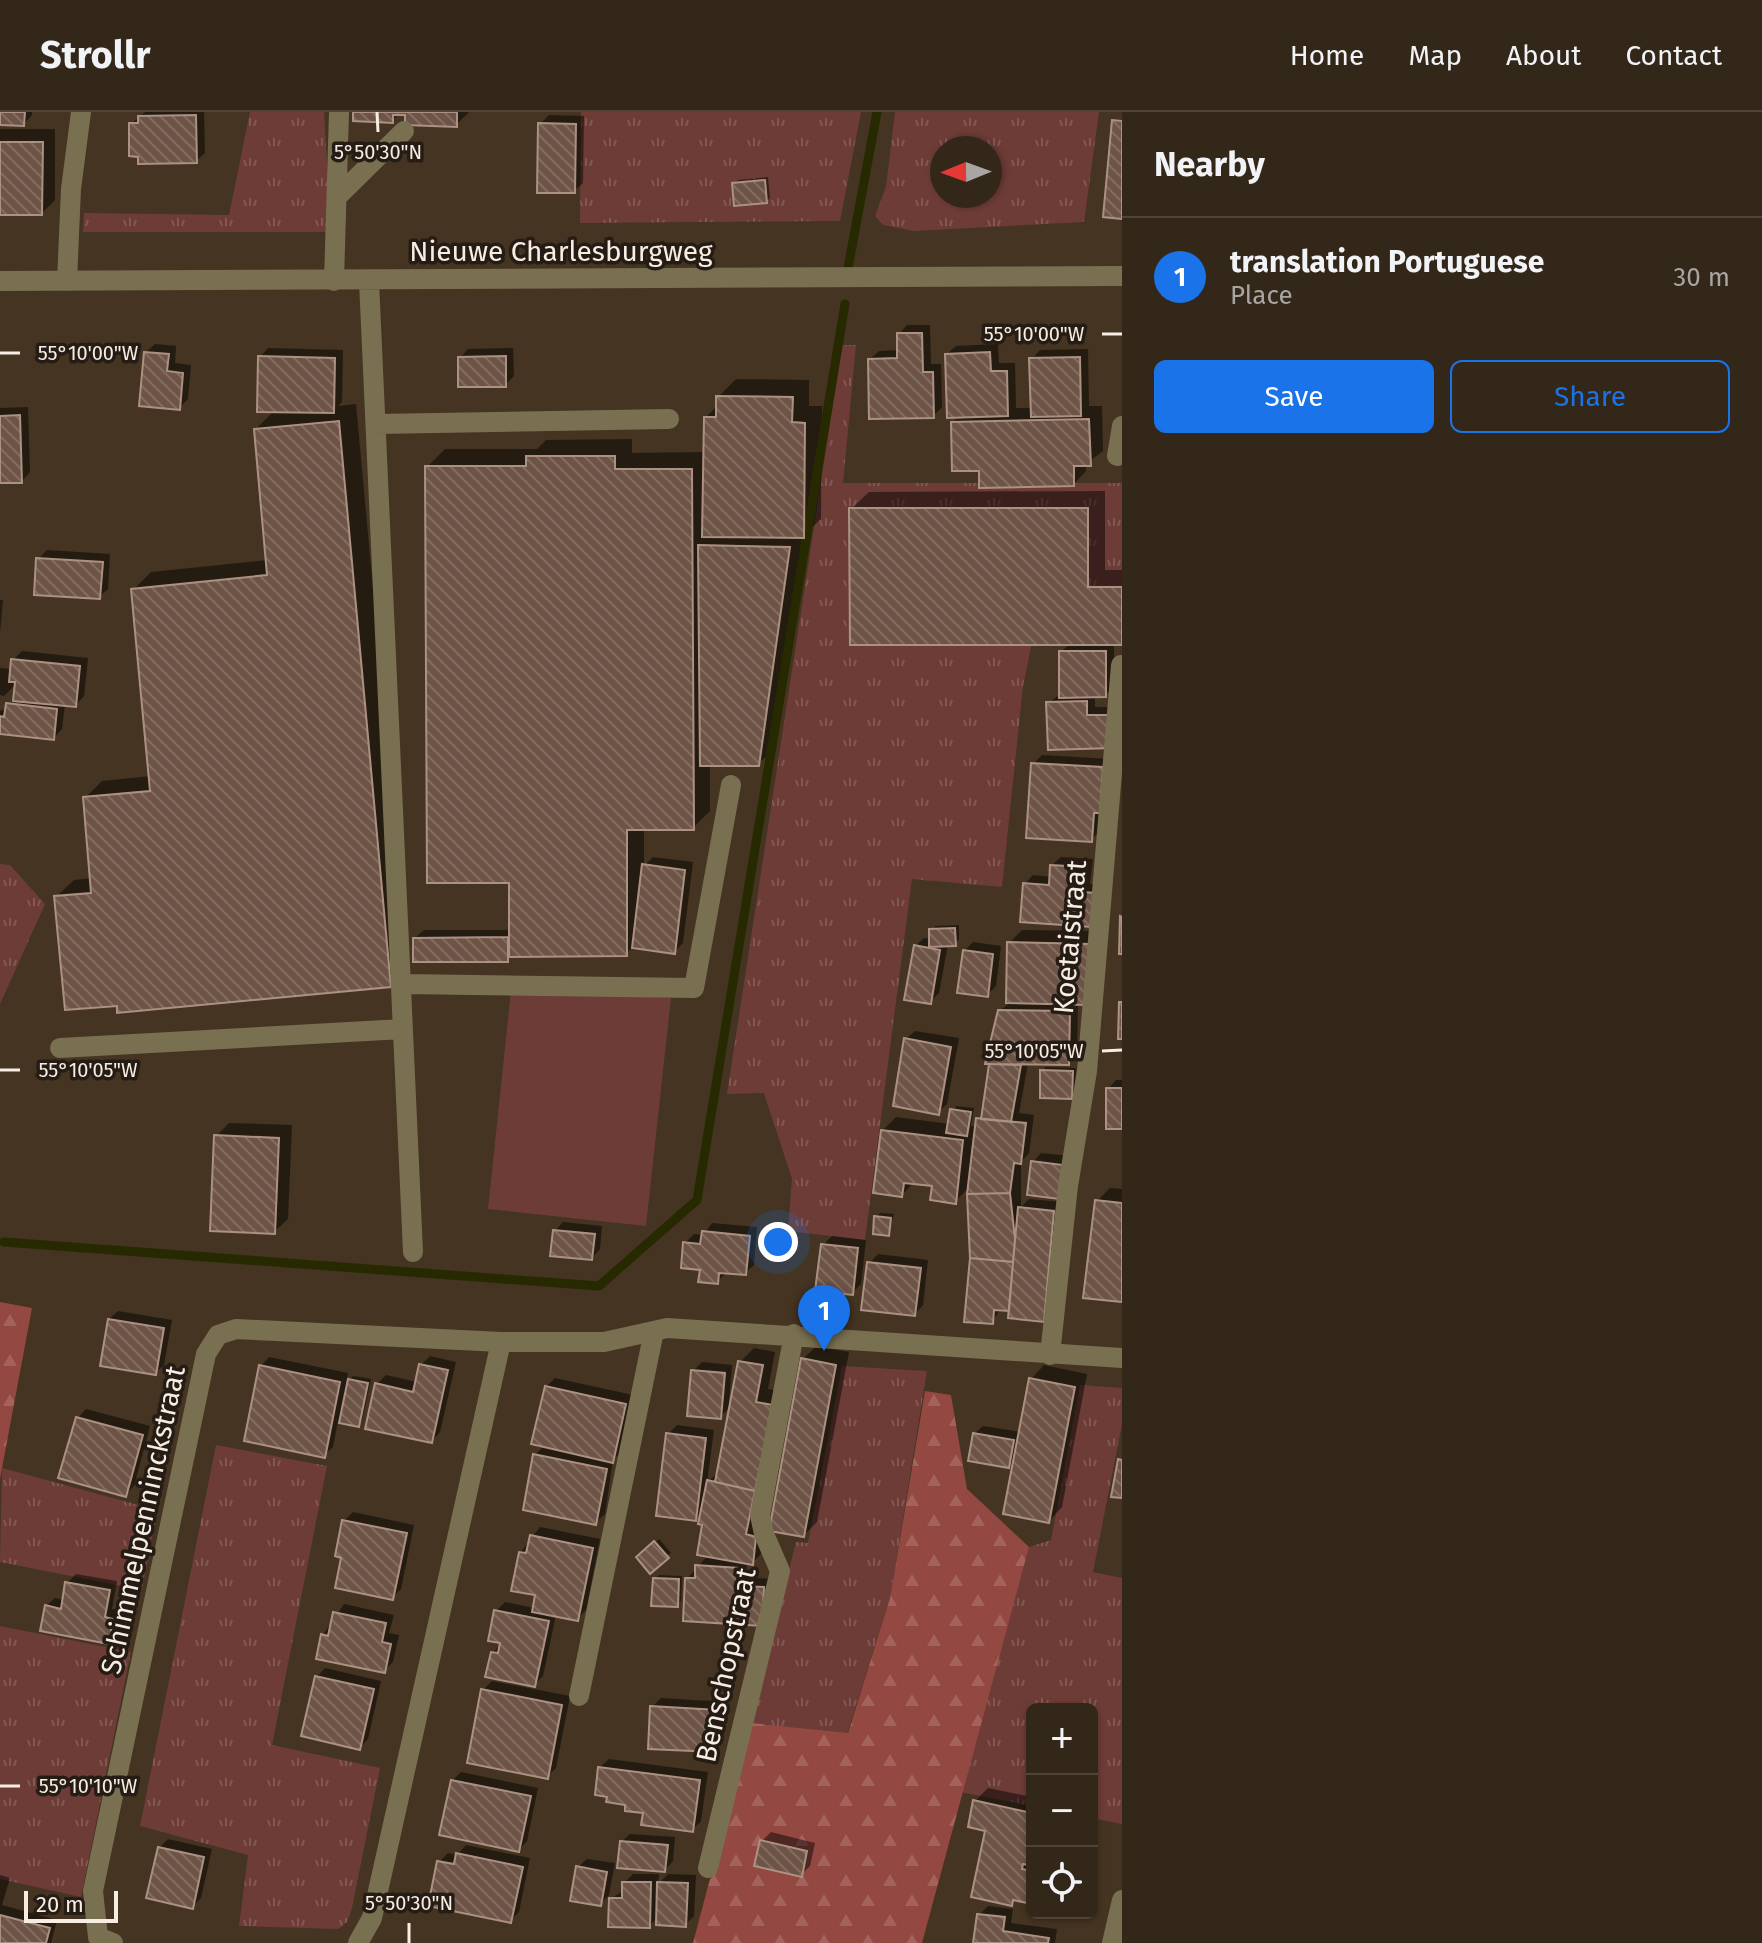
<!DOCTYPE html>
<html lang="en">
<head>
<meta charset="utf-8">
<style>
	body { margin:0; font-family:"Fira Sans",sans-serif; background:#3e3326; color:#f1f3f6 }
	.controls { position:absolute; right:24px; bottom:24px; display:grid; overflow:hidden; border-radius:12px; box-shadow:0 2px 6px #0004 }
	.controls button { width:72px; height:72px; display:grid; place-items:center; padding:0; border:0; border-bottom:2px solid #4e4438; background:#332719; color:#f1f3f6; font:40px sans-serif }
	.compass { position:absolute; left:930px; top:24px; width:72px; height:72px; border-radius:50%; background:#332719; box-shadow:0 2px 6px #0004; rotate:269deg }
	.scale { position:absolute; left:24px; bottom:20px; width:94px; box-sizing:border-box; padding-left:8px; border:4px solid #f8ede2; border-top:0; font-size:22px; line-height:28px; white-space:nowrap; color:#f8ede2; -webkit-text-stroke:6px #251d15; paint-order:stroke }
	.you { position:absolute; left:778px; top:1130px; width:28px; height:28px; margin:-20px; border:6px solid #fff; border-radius:50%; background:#1a73e8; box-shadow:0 0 0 12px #1a73e833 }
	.badge { display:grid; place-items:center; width:52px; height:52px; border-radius:50%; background:#1a73e8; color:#fff; font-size:26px; font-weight:700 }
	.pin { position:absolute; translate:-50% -66px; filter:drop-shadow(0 2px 4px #0008) }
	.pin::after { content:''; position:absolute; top:42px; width:28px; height:24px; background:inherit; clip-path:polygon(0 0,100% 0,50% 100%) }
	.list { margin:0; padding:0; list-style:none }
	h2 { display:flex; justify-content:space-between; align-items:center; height:104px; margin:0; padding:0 32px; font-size:34px }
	h2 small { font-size:26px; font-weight:400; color:#a9a5a2 }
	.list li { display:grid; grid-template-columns:52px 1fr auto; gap:24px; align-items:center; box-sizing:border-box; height:120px; padding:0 32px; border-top:2px solid #4e4438 }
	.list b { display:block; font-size:30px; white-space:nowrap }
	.list p { margin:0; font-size:26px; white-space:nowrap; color:#a9a5a2 }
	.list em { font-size:26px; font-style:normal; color:#a9a5a2 }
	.actions { display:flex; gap:16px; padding:24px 32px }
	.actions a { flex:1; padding:18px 0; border:2px solid #1a73e8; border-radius:12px; text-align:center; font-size:28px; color:#1a73e8 }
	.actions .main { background:#1a73e8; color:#fff }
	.icon { flex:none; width:44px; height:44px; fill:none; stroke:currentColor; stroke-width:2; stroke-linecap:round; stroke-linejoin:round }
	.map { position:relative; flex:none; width:1122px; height:1831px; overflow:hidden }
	header { display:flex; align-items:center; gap:48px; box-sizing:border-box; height:112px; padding:0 40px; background:#332719; border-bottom:2px solid #4e4438 }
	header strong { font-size:38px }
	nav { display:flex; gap:44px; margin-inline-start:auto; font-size:28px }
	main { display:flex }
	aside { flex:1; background:#332719 }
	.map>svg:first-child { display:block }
</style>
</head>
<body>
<header>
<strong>Strollr</strong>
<nav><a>Home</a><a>Map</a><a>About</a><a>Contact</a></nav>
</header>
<main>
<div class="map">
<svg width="1122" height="1831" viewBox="0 0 1122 1831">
	<defs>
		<pattern id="grass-tufts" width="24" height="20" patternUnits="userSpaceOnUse" patternTransform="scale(2)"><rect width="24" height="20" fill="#6d3c37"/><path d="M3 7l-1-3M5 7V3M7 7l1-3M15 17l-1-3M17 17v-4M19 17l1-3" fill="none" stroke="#835854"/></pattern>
		<pattern id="forest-firs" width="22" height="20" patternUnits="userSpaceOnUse" patternTransform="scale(2)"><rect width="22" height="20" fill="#934841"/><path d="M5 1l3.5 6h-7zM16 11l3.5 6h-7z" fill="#a3635c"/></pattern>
		<pattern id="building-back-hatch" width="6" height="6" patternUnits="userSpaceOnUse" patternTransform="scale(2)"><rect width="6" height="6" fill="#6d5447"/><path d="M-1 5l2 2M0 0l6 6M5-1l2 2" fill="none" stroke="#836d61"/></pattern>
	</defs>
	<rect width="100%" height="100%" fill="#443421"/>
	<path fill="url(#grass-tufts)" fill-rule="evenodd" d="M250,0h74l7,120h-248l1,-19 145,2z
		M581,0h280l-21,109 -260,2z
		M895,0h204l-15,110 -170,9 -31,-6 -8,-9 11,-29zM942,36h48v48h-48z
		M842,233h14l-13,138h279v120l-88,30 -11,53 -21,201 -90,-8 -47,361 -77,-9 4,-52 -28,-86 -37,1z
		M0,752l10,1 35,39 -45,100z
		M842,1254l85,5 -37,227 -43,136 -96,-11 45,-181 12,1z
		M1080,1273l42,3v36l-29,148 29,6v246l-30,-6v-109h-60v97l-72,-14 69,-245 22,-7z
		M216,1333l111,21 -55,279 108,23 -28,140 -5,14 -9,7 -99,-3 9,-71 -108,-29z
		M2,1356l155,42 -15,80 -142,-28z
		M0,1514l131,26 -50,245 -81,-18z"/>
	<path fill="url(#forest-firs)" d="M0,1190l32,6 -32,171z
		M925,1279l26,4 16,94 62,58 -107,396h-229l58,-220 97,10 42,-135z"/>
	<path fill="#6d3c37" d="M512,869l159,17 -25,228 -158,-17z"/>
	<path fill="#0007" d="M0,0h32v3l-8,9 -24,-1z
		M145,0h59l1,41 -9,8 -65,-37z
		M355,0h114l-13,13 -56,-12 -8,8z
		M549,3l35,1 -1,67 -9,8 -34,-67z
		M0,17h55v71l-13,13h-42z
		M768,65l2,21 -4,4 -32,-18 4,-4z
		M907,213h23l1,39h10l1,43 -9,9 -63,-57 9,-8 20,-1v-16z
		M155,232l21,2 -1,17 16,2 -3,34 -9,9 -33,-56z
		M998,232l1,19h16l1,45h16v-49l8,-9 48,-1 1,57h13l1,45 -17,13v7l-13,14 -92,-16 -28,-47 7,-7 -13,-61 9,-8z
		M268,236l75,2 -1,52 -4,4 18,-2 52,564 -18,18 -272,18 -62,-107 18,-17 18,-2 -7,-80 17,-17 49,-5 -17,-187 17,-17 117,-12 -12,-131 19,-19 -15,-53z
		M513,236l1,28 -9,9 -45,-27 8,-9z
		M736,267l73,1v26h13l-1,113 -16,15 -29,213 -18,17h-48v47l-17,17h-49v38l9,-9 40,5 -10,81 -9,9 -40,-6 -8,8 -113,1 -5,5 -93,-22 9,-8h87v-49l-84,-414 18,-18h92l9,-9 86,-1v14l73,-1 1,-35 12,-12v-8z
		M28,295l2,65 -8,9h-22v-73z
		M1105,379v79h17v73h-8v44l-9,8 -10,1v11h24l1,30 -72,-34 13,-9v-42l9,-9 -219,-134 18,-17z
		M47,438l63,4 -2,35 -9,8 -61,-38z
		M0,488h3l-3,33z
		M22,539l66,7 -4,38 -8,9 -11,-1 -3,25 -8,9 -54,-6v-21l7,-3 8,-12 2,-13 -13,13 -4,-1v-27l12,1 1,-9z
		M1042,643l69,4 -11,72 -9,9 -58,-76z
		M1061,745l32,2 -3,25 13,1 -3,31 -75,-32 8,-9 19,2v-12z
		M959,813v15l-11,4 -9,49 -9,9 -15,-56 9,-8 7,1 4,-13z
		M1022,818l80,1 -24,71 -1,53 -9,8h-40l-9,50 15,2 -5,38 -8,9v45l8,-8 33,3 -10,109 -51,-3 -9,14 -20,-64 -2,-71 -15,14 -21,-16 -20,-3 -12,13 -19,-65 13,-13 54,7 6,-18 18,2 -3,18 6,1 7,-15 16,-101 8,-7 1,-61z
		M973,830l28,4 -5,40 -9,9 -23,-44z
		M915,919l44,7 -12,66 -9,8 -32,-73z
		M1046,955l30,1 -1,25 -3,4 -30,-26z
		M1116,968h6v47l-14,-38z
		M229,1011l63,2 -4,94 -14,13 -58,-96z
		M1041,1041l29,3 -12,41 -25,-35z
		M1110,1076l12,1v111l-25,-99z
		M880,1101l14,1 -6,20 -12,-17z
		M563,1110l39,4 -2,23 -8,9 -37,-27z
		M712,1111l45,4 -3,38 -9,8h-19l-9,9 -15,-14 -17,-25 9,-9 9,1z
		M832,1124l34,4 -5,44 -9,9 -29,-48z
		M878,1142l50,6 -5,45 -8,9 -46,-51z
		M118,1199l54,9 -8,45 -9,8 -46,-54z
		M816,1234l33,6 -32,170 -13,13 -1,-176z
		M754,1236l21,4 -7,37 17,3 -24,162 -9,9 -5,-1 -1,15 26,2 -2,36 -83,-36 21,-24 -5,-44 -8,8 -27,-85 9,-9 37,5 -7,53 12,-12 13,-66 -12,12 -27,-46 9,-9 30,3 -3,37h3l8,-40z
		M430,1244l26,6 -16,70 -8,9 -55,-57 9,-9 31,7 4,-17z
		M269,1245l79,16 -2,11 7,-8 18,3 -9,42 -4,4 -20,-4 -5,26 -9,8 -63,-89z
		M1044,1253l43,9 -25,133 -13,14 -33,-62 -7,7 -35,-32 9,-8 38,6 10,-53z
		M555,1266l78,17 -12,57 -8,8 -8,54 -9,8 -61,-67 10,-10 1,-58z
		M86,1297l64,17 -16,60 -9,9 -47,-77z
		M353,1400l61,13 -13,64 -9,9 -49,-42 1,-35z
		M540,1415l60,12 -14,71 -9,9 -21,-4 -13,61 -9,9 -42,-32 11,-11 -7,-31 9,-9 29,6 3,-14 -17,-41z
		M659,1427l12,14 -21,18 -12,-14z
		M76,1462l41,7 -5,28 8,1 -3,23 -9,8 -62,-35 9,-8 9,2 3,-17z
		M659,1463l23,1 -1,25 -4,4 -22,-26z
		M344,1492l50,11 -5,18 10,2 -6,27 -9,9 -61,-36z
		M325,1556l56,13 -13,58 -9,9 -42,-71z
		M492,1569l78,15 -14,72 -9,9 -64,-87z
		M661,1586l65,4 -3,39 -8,9 -63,-43z
		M609,1647l99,13 -7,49 -9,9 -65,-26 -27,-37z
		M461,1660l77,16 -11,53 -8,9 -67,-69z
		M988,1676l44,9v105l-16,-3 -5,5 -36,-103z
		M771,1720l44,11 -5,23 -9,9 -39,-34z
		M630,1722l45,3 -2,24 -8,9 -44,-28z
		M168,1727l44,10 -11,49 -9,9 -33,-59z
		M466,1733l64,13 -11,54 -9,9 -71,-59 9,-9 9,2z
		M587,1747l28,4 -6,32 -9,9 -22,-37z
		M633,1762h26l-1,10 10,-10 28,1 -2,41 -9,9 -27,-8 -9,9 -38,-27 13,-9v-7z
		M0,1763l10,3 -8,27 55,15 -6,23h-51z
		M988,1794l25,3 -2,14 46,6 -2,14h-80l4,-28z"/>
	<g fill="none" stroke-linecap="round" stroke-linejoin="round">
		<path stroke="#272a01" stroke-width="9" d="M848,156l29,-156
			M4,1130l595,44 98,-86 148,-896"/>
	</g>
	<path fill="url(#building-back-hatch)" stroke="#ac9183" stroke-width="2" d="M0,0h25l-1,14 -24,-1z
		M353,0h104v15l-52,-2v-10h-12v8l-40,-2z
		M196,3l1,48 -59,1v-7l-9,-1v-33h9v-7z
		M1112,8l10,1v98l-19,-2z
		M538,11l38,1 -1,69h-38z
		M0,30h43l-1,73h-42z
		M765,68l2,23 -33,3 -2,-23z
		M897,221h25l1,39h10l1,46 -65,1 -1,-60 29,-1z
		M144,240l25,2 -2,17 16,2 -3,37 -41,-4z
		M990,240l1,19h16l1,45 -61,2 -2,-64z
		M258,244l77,2 -1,55 -77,-1z
		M506,244v31h-48v-30z
		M1080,245l1,59 -50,1 -2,-59z
		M716,284l77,1 -1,25 13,1 -1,115 -102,-1 2,-120h12z
		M20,303l2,68h-22v-67z
		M1089,307l2,47h-17v20l-95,2v-17h-27l-1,-49z
		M339,309l52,566 -274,26v-7l-52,4 -11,-114 37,-3 -8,-96 67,-6 -19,-202 136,-14 -13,-146z
		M526,344h89v13h77l2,361h-67v126l-118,1v-74h-82l-2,-417h101z
		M849,396h239v79h34v58h-272z
		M698,433l92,2 -31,219h-59z
		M36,446l67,4 -3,37 -66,-4z
		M1059,539h47v46l-47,1z
		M11,547l69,7 -4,41 -63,-6 2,-19h-6z
		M1087,589v14h24l1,33 -64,2 -2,-48z
		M6,591l51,6 -3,31 -54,-6v-18l4,1z
		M1031,651l72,4 -3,46h-6l-2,29 -66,-4z
		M642,752l43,6 -10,84 -43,-6z
		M1050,753l35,2 -2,25 12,1 -3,34 -72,-5 3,-39 26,2z
		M1120,804l2,1v37h-3z
		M955,816l1,18 -27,1v-18z
		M508,825v25h-95v-24z
		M1007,830l82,2 -1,61 -82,-2z
		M914,833l26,5 -9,54 -27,-4z
		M963,838l30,4 -5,43 -31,-4z
		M1119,890h3v37h-4z
		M998,898l72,1 -1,54 -84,-1z
		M904,926l47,9 -12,68 -46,-9z
		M989,952l32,1 -10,57 -30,-3z
		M1040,958l33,1 -1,28 -32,-1z
		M1106,976h16v41h-16z
		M950,997l21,3 -4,24 -21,-3z
		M976,1006l50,5 -5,41 -7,-1 -4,30 -43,1z
		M881,1018l82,10 -7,64 -26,-4 2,-14 -28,-3 -2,14 -29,-4z
		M214,1023l65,3 -4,96 -65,-3z
		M1031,1049l32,4 -4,34 -32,-4z
		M1010,1081l5,46 -2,23 -43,-4 -3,-64z
		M1095,1088l27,3v99l-39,-4z
		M1018,1095l36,4 -10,111 -36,-4z
		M874,1104l17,2 -2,18 -16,-2z
		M553,1118l42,4 -3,26 -42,-4z
		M702,1119l48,5 -4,39 -27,-2 -1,11 -20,-2 2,-12 -19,-2 2,-26 17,2z
		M821,1132l37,4 -5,47 -38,-4z
		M970,1146l43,4 -4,49 -15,-1 -1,14 -29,-2z
		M867,1150l54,6 -6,48 -54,-6z
		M108,1207l56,9 -8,47 -56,-9z
		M801,1246l35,7 -32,172 -35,-6z
		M738,1249l25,4 -7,37 17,3 -18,86 -40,-9z
		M419,1252l29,6 -16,73 -67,-14 10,-46 38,9z
		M259,1253l81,17 -15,76 -81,-17z
		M691,1258l34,3 -4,46 -34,-3z
		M1029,1266l46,9 -26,136 -46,-9z
		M348,1267l20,4 -9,44 -20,-4z
		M545,1274l81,18 -13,59 -82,-19z
		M76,1305l67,18 -17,62 -68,-19z
		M666,1321l40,5 -10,83 -40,-5z
		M973,1321l41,7 -5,28 -41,-7z
		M533,1342l74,15 -11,56 -73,-15z
		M1118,1347l4,1v38l-11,-1z
		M707,1368l48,11 -9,43 10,3 -3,28 -56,-10 5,-30 -4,-1z
		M342,1408l65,13 -14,67 -58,-12 6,-30 -6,-2z
		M530,1423l63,13 -15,73 -46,-9 3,-17 -24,-4 8,-39 7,1z
		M654,1429l15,17 -19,16 -14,-17z
		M695,1453l44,3 -1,18 26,1 -2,39 -79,-5 2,-43h10z
		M653,1466l26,1 -1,28 -27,-1z
		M65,1470l45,8 -5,27 8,2 -4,25 -69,-13 5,-26 16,4z
		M494,1498l55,11 -14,66 -50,-10 6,-25 7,1 2,-10 -12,-2z
		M333,1500l53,11 -4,19 9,2 -6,29 -69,-14 5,-25 7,2z
		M315,1564l59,13 -14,61 -59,-14z
		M481,1577l81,16 -14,74 -81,-16z
		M650,1594l68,4 -3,42 -67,-3z
		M598,1655l102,13 -7,52 -52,-7 2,-12 -18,-2v-6l-19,-3 1,-5 -12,-2z
		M451,1668l80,16 -12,56 -80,-17z
		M973,1688l59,13v53l-9,-2 -1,5 10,2v33l-19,-4 -1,6 -41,-9 14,-66 -17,-4z
		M760,1728l47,11 -5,26 -48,-11z
		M620,1729l48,4 -3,27 -48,-4z
		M158,1735l46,10 -11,52 -47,-11z
		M456,1741l67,14 -12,56 -83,-17 9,-45 17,3z
		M576,1754l31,6 -6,34 -31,-5z
		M622,1770h29l-1,46 -42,-1 1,-29h13z
		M657,1770l31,1 -2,44 -30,-2z
		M977,1802l28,3 -2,14 46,7 -1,5h-75z
		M0,1803l50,13 -4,15h-46z"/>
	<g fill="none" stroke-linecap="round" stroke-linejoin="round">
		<path stroke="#797051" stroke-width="20" d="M337,85l67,-66
			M0,169l1122,-5
			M67,169l4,-92 10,-77
			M334,169l5,-169
			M369,169l44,971
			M376,312l293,-5
			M1117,344l5,-30
			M401,872l293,4 37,-203
			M60,936l343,-19
			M1050,1243l18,-169 19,-115 34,-406
			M579,1584l75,-365
			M708,1756l72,-297 -16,-37 -4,-19 34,-181
			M113,1831l-15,-6 -5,-46 113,-537 12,-19 18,-6 265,13h103l63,-14 455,30
			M358,1831l14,-25 129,-576
			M1112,1831l10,-43"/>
	</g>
	<path fill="none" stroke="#f8ede2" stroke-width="3" d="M377,0l1,20M1102,222h20M0,241h20M1102,939l20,-1M0,958h20M0,1674h20M409,1811v20"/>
	<g text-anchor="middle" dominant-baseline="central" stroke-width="7" stroke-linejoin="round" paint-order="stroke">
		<g font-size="28" fill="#f8ede2" stroke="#251d15">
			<text x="561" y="139">Nieuwe Charlesburgweg</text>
			<text transform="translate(1070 825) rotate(-85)">Koetaistraat</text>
			<text transform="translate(143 1408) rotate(-78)">Schimmelpenninckstraat</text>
			<text transform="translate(726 1553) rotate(-78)">Benschopstraat</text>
		</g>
	</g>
	<g font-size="20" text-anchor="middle" fill="#f8ede2" stroke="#251d15" stroke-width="7" stroke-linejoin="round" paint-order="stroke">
		<text x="378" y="47">5°50'30"N</text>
		<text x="1034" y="229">55°10'00"W</text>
		<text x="88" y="248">55°10'00"W</text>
		<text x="1034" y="946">55°10'05"W</text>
		<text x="88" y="965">55°10'05"W</text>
		<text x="88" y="1681">55°10'10"W</text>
		<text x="409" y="1798">5°50'30"N</text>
	</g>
</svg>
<div class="controls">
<button>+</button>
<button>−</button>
<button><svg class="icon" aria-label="locate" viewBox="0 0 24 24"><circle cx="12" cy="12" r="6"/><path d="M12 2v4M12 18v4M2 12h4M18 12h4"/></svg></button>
</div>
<svg class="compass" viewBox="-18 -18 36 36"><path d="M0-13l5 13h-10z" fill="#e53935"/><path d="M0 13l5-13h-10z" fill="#a9a5a2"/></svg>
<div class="scale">20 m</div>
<div class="you"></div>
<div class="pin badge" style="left:824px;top:1239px">1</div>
</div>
<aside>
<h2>Nearby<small></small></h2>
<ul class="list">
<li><span class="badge">1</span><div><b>translation Portuguese</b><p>Place</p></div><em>30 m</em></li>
</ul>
<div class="actions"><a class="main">Save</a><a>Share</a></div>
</aside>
</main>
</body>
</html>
